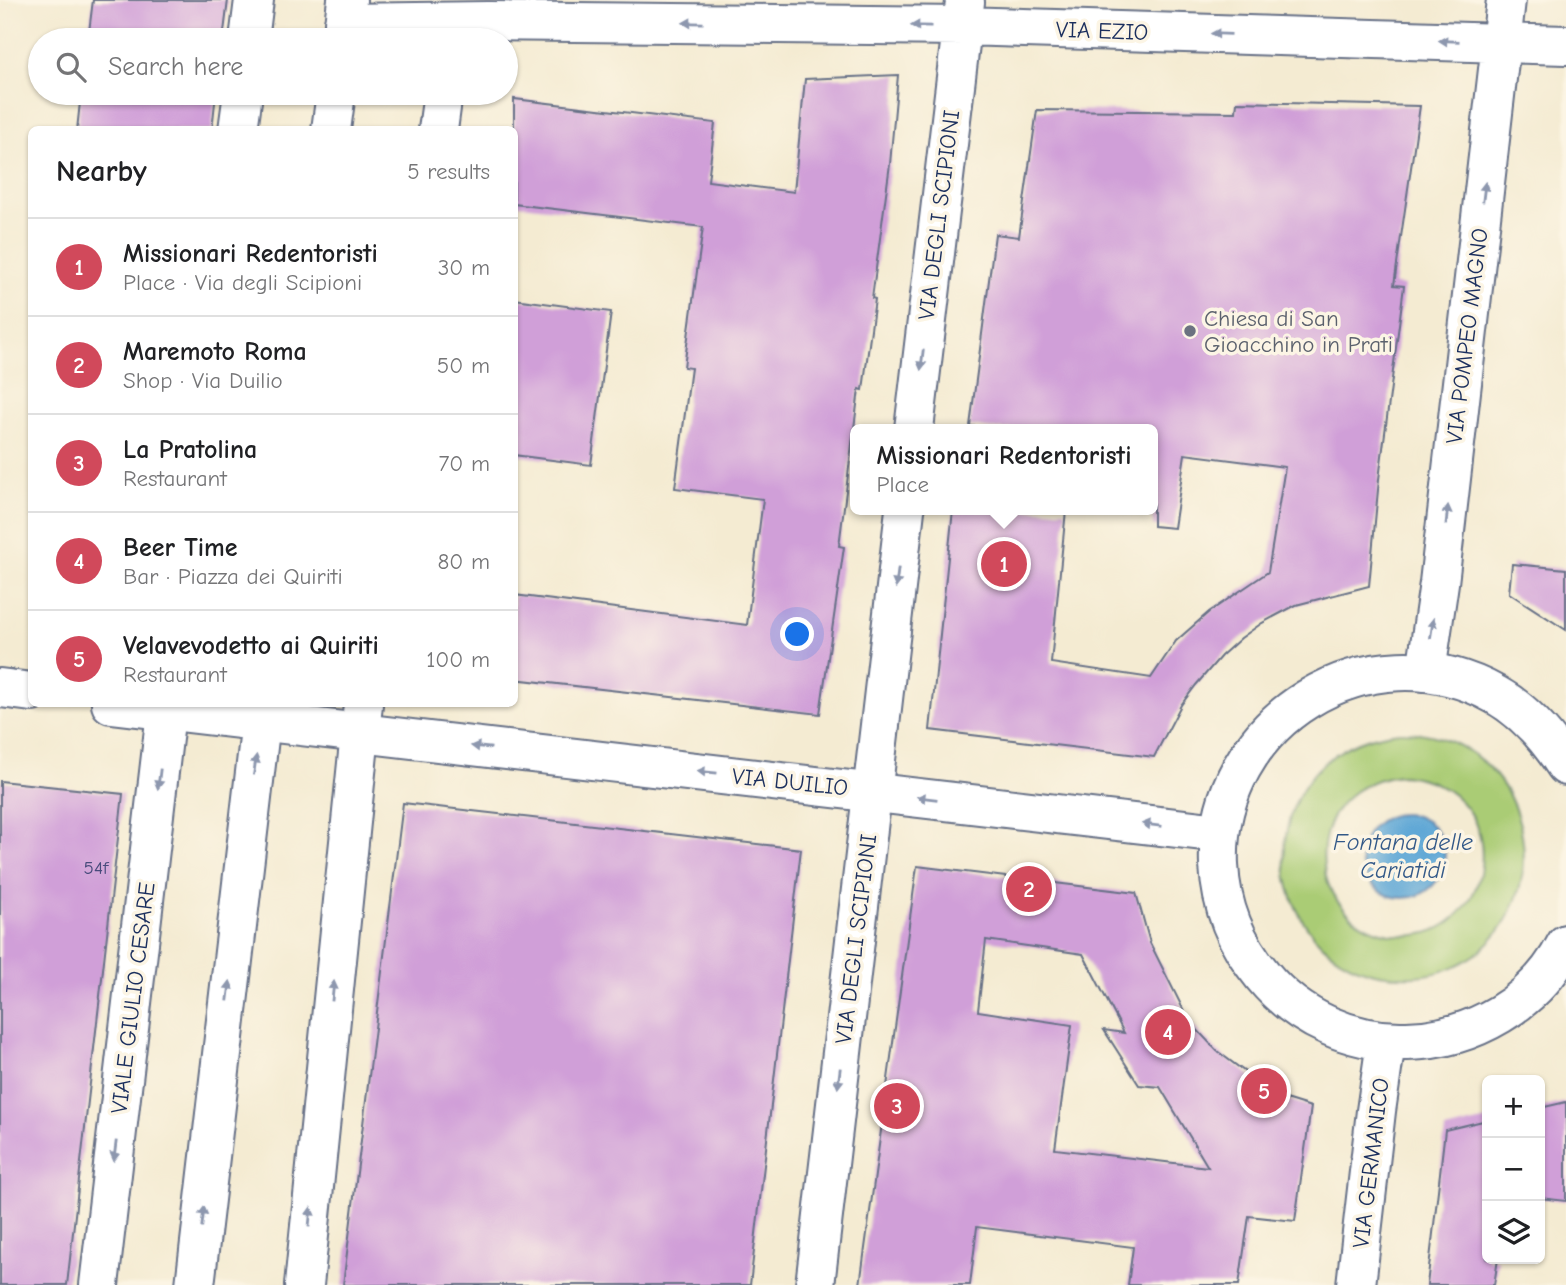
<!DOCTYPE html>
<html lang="en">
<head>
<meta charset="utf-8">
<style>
	body { margin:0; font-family:"Comic Neue",sans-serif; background:#f2f2f2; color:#202124 }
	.controls { position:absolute; right:21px; bottom:21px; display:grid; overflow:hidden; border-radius:10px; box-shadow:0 2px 5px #0004 }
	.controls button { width:63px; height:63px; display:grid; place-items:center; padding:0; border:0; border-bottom:2px solid #e0e0e0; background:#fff; color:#202124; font:35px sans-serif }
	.you { position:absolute; left:798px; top:635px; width:24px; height:24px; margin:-18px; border:5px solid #fff; border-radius:50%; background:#1a73e8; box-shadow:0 0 0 10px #1a73e833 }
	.badge { display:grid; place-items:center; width:46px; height:46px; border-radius:50%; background:#d1495b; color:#fff; font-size:23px; font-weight:700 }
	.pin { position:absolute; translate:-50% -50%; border:4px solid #fff; box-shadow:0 2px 7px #0006 }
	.popup { position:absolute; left:850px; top:424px; width:308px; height:91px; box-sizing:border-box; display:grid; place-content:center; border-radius:10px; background:#fff; filter:drop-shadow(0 2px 5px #0005); font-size:23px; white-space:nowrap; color:#757577 }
	.popup b { font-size:26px; color:#202124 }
	.popup::after { content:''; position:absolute; left:50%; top:100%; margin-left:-14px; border:14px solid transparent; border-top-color:#fff }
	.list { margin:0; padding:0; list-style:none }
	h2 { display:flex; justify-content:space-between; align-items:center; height:91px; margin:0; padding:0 28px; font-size:30px }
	h2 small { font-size:23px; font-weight:400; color:#757577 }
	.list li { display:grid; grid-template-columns:46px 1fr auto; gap:21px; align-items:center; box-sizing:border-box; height:98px; padding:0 28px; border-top:2px solid #e0e0e0 }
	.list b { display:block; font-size:26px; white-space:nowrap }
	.list p { margin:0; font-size:23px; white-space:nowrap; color:#757577 }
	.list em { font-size:23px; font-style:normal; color:#757577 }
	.icon { flex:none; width:38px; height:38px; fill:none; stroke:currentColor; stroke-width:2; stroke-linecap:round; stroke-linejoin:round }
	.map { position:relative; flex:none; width:1566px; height:1285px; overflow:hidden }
	.search { position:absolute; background:#fff; box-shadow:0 2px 5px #0004; left:28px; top:28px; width:490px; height:77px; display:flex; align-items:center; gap:18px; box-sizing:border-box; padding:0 24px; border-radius:38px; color:#757577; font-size:26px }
	.panel { position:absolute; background:#fff; box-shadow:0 2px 5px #0004; left:28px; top:126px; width:490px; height:581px; border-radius:10px }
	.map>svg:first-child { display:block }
</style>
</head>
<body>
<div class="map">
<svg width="1566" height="1285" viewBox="0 0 1566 1285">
	<rect width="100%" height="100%" fill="#fcf5e5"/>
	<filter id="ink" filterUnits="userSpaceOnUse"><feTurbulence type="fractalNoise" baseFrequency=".0143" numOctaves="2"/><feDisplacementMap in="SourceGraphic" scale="14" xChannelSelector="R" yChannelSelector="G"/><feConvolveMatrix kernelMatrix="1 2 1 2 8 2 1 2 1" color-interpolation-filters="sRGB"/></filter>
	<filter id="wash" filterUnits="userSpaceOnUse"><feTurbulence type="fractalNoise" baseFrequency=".00686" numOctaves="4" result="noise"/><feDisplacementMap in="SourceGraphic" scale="28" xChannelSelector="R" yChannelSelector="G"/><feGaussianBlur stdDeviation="1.57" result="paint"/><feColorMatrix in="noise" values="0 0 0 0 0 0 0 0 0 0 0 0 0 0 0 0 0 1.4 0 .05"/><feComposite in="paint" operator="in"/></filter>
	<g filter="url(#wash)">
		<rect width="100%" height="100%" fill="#f4ebd2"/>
		<path fill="#aacc75" stroke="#627e6a" stroke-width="2" fill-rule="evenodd" d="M1399,732c124,-2 167,153 76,223 -18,12 -38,20 -60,21 -159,10 -182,-225 -16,-244zM1403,775c118,14 93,170 -6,160 -20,-2 -38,-10 -52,-25 -21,-21 -26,-51 -18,-79 10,-34 42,-54 76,-56z"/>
		<path fill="#5fa7d6" stroke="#3d6b9a" stroke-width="2" d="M1361 856a42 42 0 1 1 84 0a42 42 0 1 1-84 0Z"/>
		<g id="blocks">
			<path fill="#d09fd8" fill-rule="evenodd" d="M93,0h135l-5,40h-135z
				M898,75l-8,89 -18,134 3,1 -12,91 -4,-1 -20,157 5,1 -24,167 -306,-35v-84l233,30 16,-126 -88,-11 16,-120 -7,-1 19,-140 -189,-23v-105l201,24 -7,58 86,11 11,-113z
				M81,93h135l-4,37h-135z
				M1237,102l183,4 -26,179 10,1 -25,193 -10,107 -73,19 -34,18 -21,15 -20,18 -25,29 -15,20 -27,52 -224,-27 23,-220h113l-15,153 100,15 25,-37 33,-29 59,-40 17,-105 -100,-13 -11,74 -21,-2v-97h-161l-22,-3 25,-192 24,3 18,-127 199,2z
				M514,299l97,13 -20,153 -77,-10z
				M1512,564l54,5v61l-57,-37z
				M0,781l123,13 -56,491h-67z
				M403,803l398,46 -51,436h-407z
				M917,866l219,27 14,50 39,78 28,30 62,46 32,10 -16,114 -46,-5 -10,69h-111l5,-38 -156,-20 -7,58h-110zM986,940l97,14 41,79 -20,-3 35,55 21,2 48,80 -153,-18 17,-124 -94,-14z
				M1566,1102v99l-26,-3v-90z
				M1487,1120v139h11l-4,26h-67l18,-155z"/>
		</g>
	</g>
	<g filter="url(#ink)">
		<use href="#blocks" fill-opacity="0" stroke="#677187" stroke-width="2"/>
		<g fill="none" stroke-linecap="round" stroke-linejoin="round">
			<g stroke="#677187" stroke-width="42">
				<path id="minor" d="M344,23l144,-2 475,5 603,19
					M249,40l5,-40
					M238,130l5,-37
					M438,130l5,-37
					M914,429l51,-427
					M1426,672l13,-89 67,-583
					M99,1285l68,-581
					M304,1285l59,-581
					M815,1285l90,-775
					M1356,1285l20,-174 10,-69"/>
			</g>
			<g stroke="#677187" stroke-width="42">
				<path id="tertiary" d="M342,40l5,-40
					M331,130l5,-37
					M0,688l32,4
					M111,704l1109,129
					M1566,766c-18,-28 -40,-54 -70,-71 -127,-71 -283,25 -277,170 2,42 18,80 44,111 35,43 90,67 144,65 65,-1 129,-38 159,-97
					M195,1285l68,-581"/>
			</g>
			<use href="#minor" stroke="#fff" stroke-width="38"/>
			<use href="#tertiary" stroke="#fff" stroke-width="38"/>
		</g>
		<defs><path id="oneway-solid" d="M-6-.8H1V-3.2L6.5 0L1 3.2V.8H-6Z" transform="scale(1.75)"/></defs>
		<g fill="#8d97ae">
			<use href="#oneway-solid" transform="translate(693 23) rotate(-179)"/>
			<use href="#oneway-solid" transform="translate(921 26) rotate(-179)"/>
			<use href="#oneway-solid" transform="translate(1221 34) rotate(-178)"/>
			<use href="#oneway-solid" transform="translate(1449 41) rotate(-178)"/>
			<use href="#oneway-solid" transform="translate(1484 192) rotate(-83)"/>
			<use href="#oneway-solid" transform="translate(922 360) rotate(97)"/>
			<use href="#oneway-solid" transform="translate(1447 515) rotate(-84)"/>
			<use href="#oneway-solid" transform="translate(897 578) rotate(97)"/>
			<use href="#oneway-solid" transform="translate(1432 628) rotate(-81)"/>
			<use href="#oneway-solid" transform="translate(481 747) rotate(-174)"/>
			<use href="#oneway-solid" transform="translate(255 765) rotate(-82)"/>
			<use href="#oneway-solid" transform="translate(707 772) rotate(-174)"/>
			<use href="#oneway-solid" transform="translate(159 779) rotate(97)"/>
			<use href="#oneway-solid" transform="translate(927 798) rotate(-173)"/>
			<use href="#oneway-solid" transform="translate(1152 825) rotate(-173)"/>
			<use href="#oneway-solid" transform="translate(229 991) rotate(-83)"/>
			<use href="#oneway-solid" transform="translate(333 991) rotate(-84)"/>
			<use href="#oneway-solid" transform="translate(839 1078) rotate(97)"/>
			<use href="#oneway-solid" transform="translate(115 1151) rotate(97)"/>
			<use href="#oneway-solid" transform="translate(203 1217) rotate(-83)"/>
			<use href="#oneway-solid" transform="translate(310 1217) rotate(-84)"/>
		</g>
	</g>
	<circle fill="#6b7280" stroke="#fcf5e5" stroke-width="2.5" cx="1190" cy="331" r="7"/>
	<g text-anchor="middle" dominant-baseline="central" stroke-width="7" stroke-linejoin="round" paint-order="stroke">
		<g font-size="19" fill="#484b7c">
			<text x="96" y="868">54f</text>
		</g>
		<g font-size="23" fill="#1b2f5e" stroke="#fcf5e5">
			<text transform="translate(1102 31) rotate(2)">VIA EZIO</text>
			<text transform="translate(939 215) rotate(-83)">VIA DEGLI SCIPIONI</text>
			<text transform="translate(1467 336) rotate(-83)">VIA POMPEO MAGNO</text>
			<text transform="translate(790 782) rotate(6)">VIA DUILIO</text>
			<text transform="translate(856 939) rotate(-83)">VIA DEGLI SCIPIONI</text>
			<text transform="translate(133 998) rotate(-83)">VIALE GIULIO CESARE</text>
			<text transform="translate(1371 1163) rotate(-83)">VIA GERMANICO</text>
		</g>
		<g font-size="23" fill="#5b616d" stroke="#fcf5e5" text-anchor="start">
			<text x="1204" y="318">Chiesa di San<tspan x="1204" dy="26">Gioacchino in Prati</tspan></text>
		</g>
		<g font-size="24" font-style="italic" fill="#335988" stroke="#fcf5e5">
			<text x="1403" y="842">Fontana delle<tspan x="1403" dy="28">Cariatidi</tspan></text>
		</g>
	</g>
</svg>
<div class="controls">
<button>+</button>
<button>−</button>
<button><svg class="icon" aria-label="layers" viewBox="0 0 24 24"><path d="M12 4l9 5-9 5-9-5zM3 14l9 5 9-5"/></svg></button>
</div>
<div class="you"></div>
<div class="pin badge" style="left:1004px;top:564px">1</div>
<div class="popup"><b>Missionari Redentoristi</b>Place</div>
<div class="pin badge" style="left:1029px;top:889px">2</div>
<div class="pin badge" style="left:897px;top:1106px">3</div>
<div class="pin badge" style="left:1168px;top:1032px">4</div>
<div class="pin badge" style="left:1264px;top:1091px">5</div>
<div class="search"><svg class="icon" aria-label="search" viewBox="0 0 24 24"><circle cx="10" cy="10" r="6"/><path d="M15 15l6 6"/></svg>Search here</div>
<section class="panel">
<h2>Nearby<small>5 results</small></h2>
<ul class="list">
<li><span class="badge">1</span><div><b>Missionari Redentoristi</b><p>Place · Via degli Scipioni</p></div><em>30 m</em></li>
<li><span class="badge">2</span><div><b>Maremoto Roma</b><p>Shop · Via Duilio</p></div><em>50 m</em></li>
<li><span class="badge">3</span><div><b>La Pratolina</b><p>Restaurant</p></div><em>70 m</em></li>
<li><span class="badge">4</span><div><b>Beer Time</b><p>Bar · Piazza dei Quiriti</p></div><em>80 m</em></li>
<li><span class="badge">5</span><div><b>Velavevodetto ai Quiriti</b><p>Restaurant</p></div><em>100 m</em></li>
</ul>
</section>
</div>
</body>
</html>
